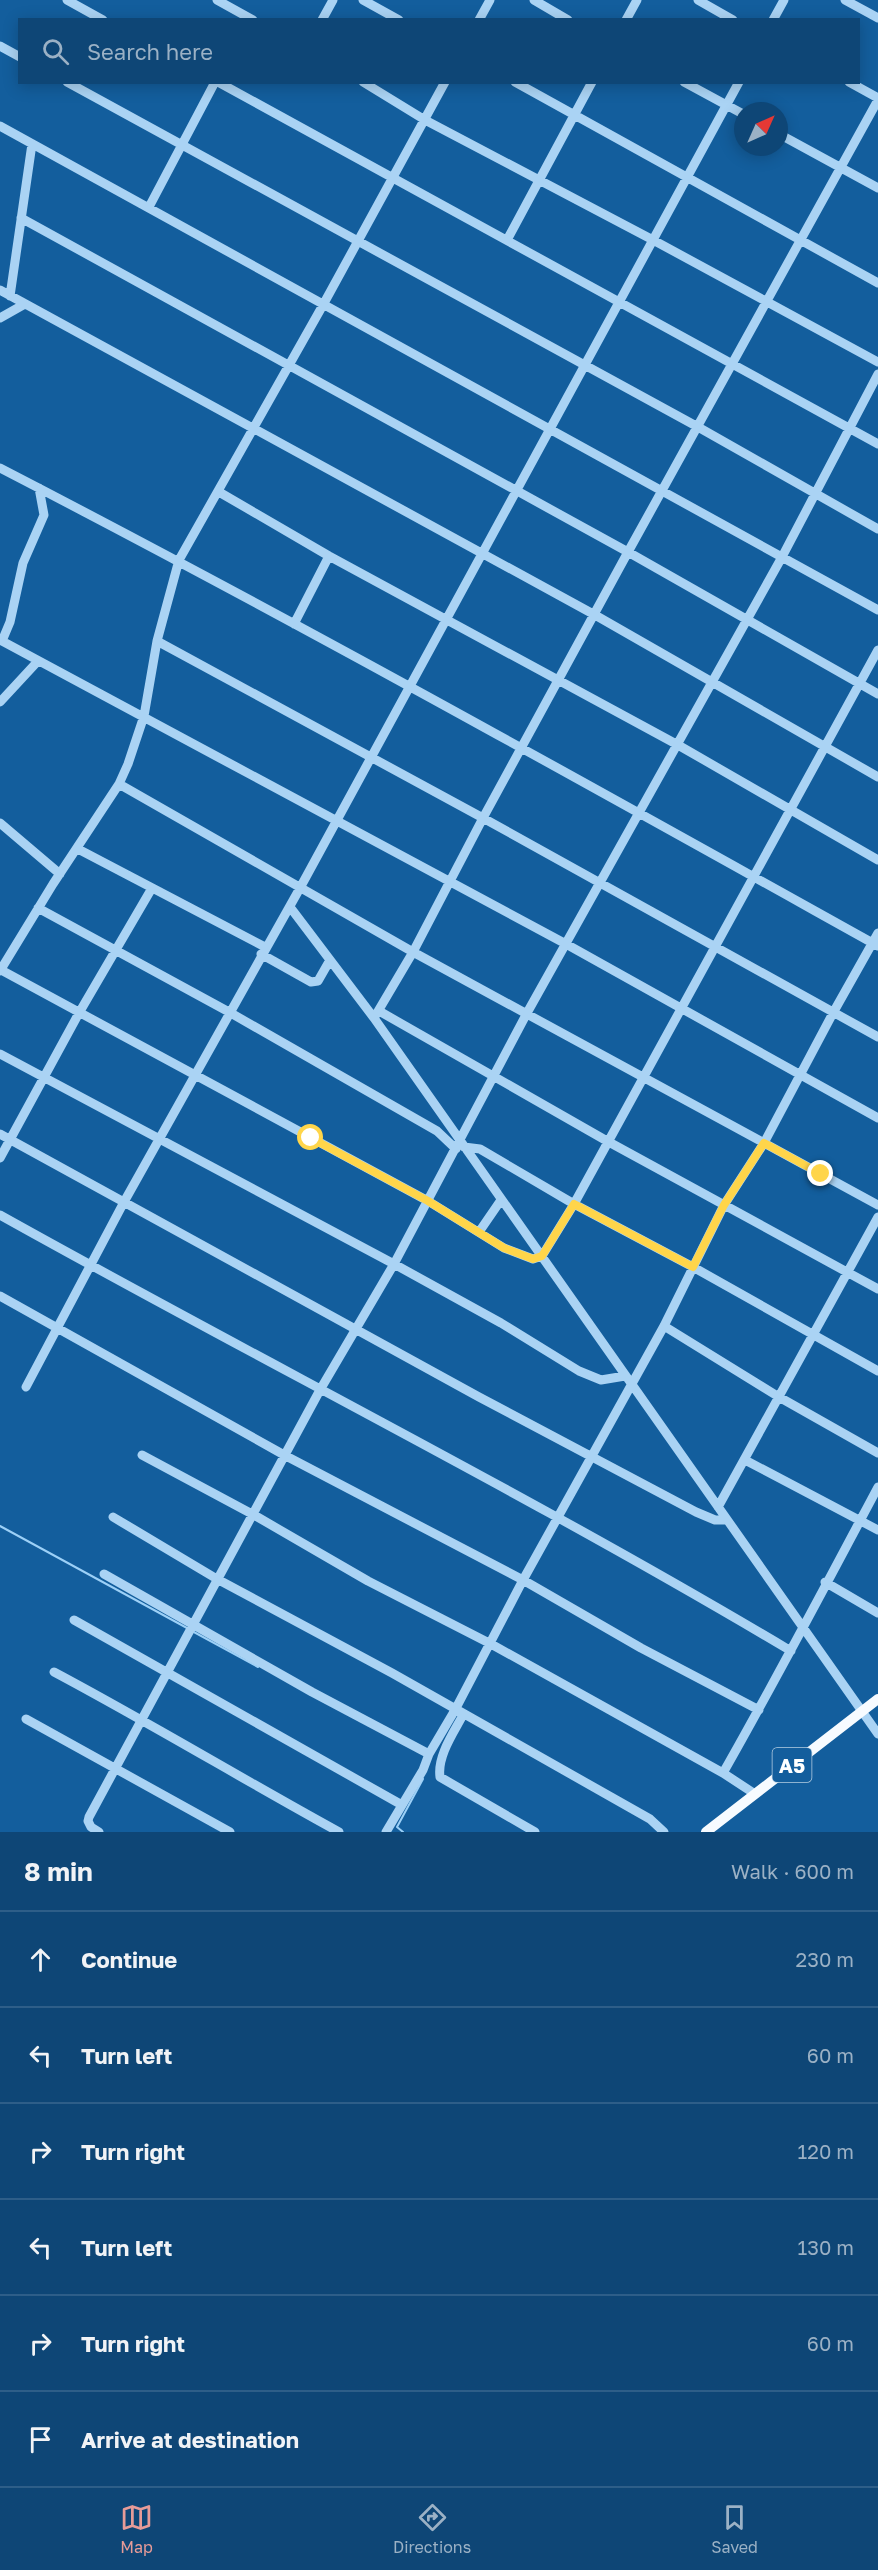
<!DOCTYPE html>
<html lang="en">
<head>
<meta charset="utf-8">
<style>
	body { margin:0; font-family:"Golos Text",sans-serif; background:#1c507e; color:#f1f3f6 }
	.compass { position:absolute; left:734px; top:102px; width:54px; height:54px; border-radius:50%; background:#0e4676; box-shadow:0 3px 15px #0003; rotate:45deg }
	.stop { position:absolute; width:18px; height:18px; margin:-14px; border:4px solid #ffd54a; border-radius:50%; background:#fff }
	.stop.end { background:#ffd54a; border-color:#fff; box-shadow:0 2px 6px #0008 }
	.list { margin:0; padding:0; list-style:none }
	h2 { display:flex; justify-content:space-between; align-items:center; height:78px; margin:0; padding:0 24px; font-size:26px }
	h2 small { font-size:20px; font-weight:400; color:#9bb1c5 }
	.list li { display:grid; grid-template-columns:39px 1fr auto; gap:18px; align-items:center; box-sizing:border-box; height:96px; padding:0 24px; border-top:2px solid #2e5e88 }
	.list b { display:block; font-size:22px; white-space:nowrap }
	.list em { font-size:20px; font-style:normal; color:#9bb1c5 }
	.icon { flex:none; width:33px; height:33px; fill:none; stroke:currentColor; stroke-width:2; stroke-linecap:round; stroke-linejoin:round }
	.map { position:relative; flex:none; width:878px; height:1832px; overflow:hidden }
	.search { position:absolute; background:#0e4676; box-shadow:0 3px 15px #0003; left:18px; right:18px; top:18px; height:66px; display:flex; align-items:center; gap:15px; box-sizing:border-box; padding:0 21px; border-radius:0px; color:#9bb1c5; font-size:22px }
	.sheet { height:654px; background:#0e4676 }
	nav { display:flex; justify-content:space-around; align-items:center; box-sizing:border-box; height:84px; border-top:2px solid #2e5e88; background:#0e4676; font-size:16px; color:#9bb1c5 }
	nav a { display:grid; justify-items:center; gap:3px }
	nav .on { color:#e69b98 }
	.map>svg:first-child { display:block }
</style>
</head>
<body>
<div class="map">
<svg width="878" height="1832" viewBox="0 0 878 1832">
	<rect width="100%" height="100%" fill="#135e9d"/>
	<g fill="none" stroke-linecap="round" stroke-linejoin="round">
		<path stroke="#9cd0f7" stroke-width="2" d="M0,1526l187,102
			M192,1631l66,36
			M403,1832l-6,-5 26,-48"/>
		<path stroke="#aad3f4" stroke-width="9" d="M67,0l36,20
			M217,0l36,20
			M363,0l36,20
			M534,0l34,20
			M698,0l35,20
			M845,0l33,18
			M322,20l11,-20
			M479,20l11,-20
			M626,20l11,-20
			M773,20l11,-20
			M0,46l20,11
			M67,82l631,345 180,102
			M218,82l660,362
			M363,82l62,38 228,120 225,122
			M515,82l363,201
			M684,82l59,32
			M849,82l29,16
			M0,126l878,484
			M779,134l99,54
			M149,207l66,-125
			M21,218l607,334 250,142
			M507,240l85,-158
			M0,290l595,325 283,162
			M10,296l22,-152
			M0,318l23,-13
			M0,468c296,153 587,316 878,478
			M219,492l110,64 349,189 200,115
			M294,624l35,-68
			M0,640l566,304 312,174
			M2,641l8,-19 13,-59 21,-48 -5,-27
			M157,641l326,177 395,219
			M0,702l38,-41
			M119,784l294,168 465,253
			M0,823l60,51
			M78,849l187,98
			M290,907l84,111 504,716
			M38,908l191,104 208,119 19,18
			M261,954l50,28 7,-1 12,-21
			M1,970l427,231 76,47 29,11 9,-3 32,-52 304,-554
			M0,971l53,-87 66,-100 9,-20 16,-48 13,-75 22,-81 144,-255 122,-223
			M379,1011l228,130 271,148
			M374,1018l39,-66 70,-134 145,-266 250,-452
			M0,1054l394,210 107,59 78,48 22,9 24,-4
			M0,1134l479,263 217,115 19,8h12
			M464,1147l16,2 94,55 119,63 185,104
			M0,1158l79,-145 73,-125
			M0,1215c263,147 533,282 791,436
			M479,1232l22,-32
			M0,1296l286,160 237,124 118,68 118,62
			M664,1326l115,71 99,56
			M26,1387l98,-185 176,-314 439,-806
			M142,1455l112,60 114,66 123,63 232,129 32,21
			M745,1460l133,70
			M718,1507l160,-290
			M113,1517l104,62 175,94 258,146 14,13
			M104,1574l208,118 117,62
			M825,1582l53,31
			M74,1620l328,185
			M54,1672c96,51 190,108 285,160
			M463,1715c-9,17 -26,41 -23,62l95,55
			M26,1719l204,113
			M723,1773c54,-95 104,-190 155,-286
			M99,1832l-8,-5 -3,-6 1,-4 231,-427 74,-126 133,-251 255,-456 96,-183
			M386,1832l37,-62 6,-16 26,-44 68,-130 141,-254 60,-121 40,-62 69,-130 45,-80"/>
		<path stroke="#f7fbff" stroke-width="10" d="M706,1832l172,-133"/>
	</g>
	<g fill="none" stroke-linecap="round" stroke-linejoin="round">
		<path stroke="#ffd54a" stroke-width="8" d="M311,1138l117,63 76,47 29,11 9,-3 32,-52 119,63 31,-62 40,-62 57,31"/>
	</g>
	<g text-anchor="middle" dominant-baseline="central" stroke-width="4.5" stroke-linejoin="round" paint-order="stroke">
		<rect fill="#135e9d" stroke="#b8cfe2" stroke-width="1.5" x="772.5" y="1748" width="39" height="34" rx="4.5"/>
		<g font-size="20" font-weight="bold" fill="#fff">
			<text x="792" y="1765">A5</text>
		</g>
	</g>
</svg>
<svg class="compass" viewBox="-18 -18 36 36"><path d="M0-13l5 13h-10z" fill="#e53935"/><path d="M0 13l5-13h-10z" fill="#9bb1c5"/></svg>
<div class="stop" style="left:311px;top:1138px"></div>
<div class="stop end" style="left:821px;top:1174px"></div>
<div class="search"><svg class="icon" aria-label="search" viewBox="0 0 24 24"><circle cx="10" cy="10" r="6"/><path d="M15 15l6 6"/></svg>Search here</div>
</div>
<section class="sheet">
<h2>8 min<small>Walk · 600 m</small></h2>
<ul class="list">
<li><svg class="icon" aria-label="ahead" viewBox="0 0 24 24"><path d="M12 20V5M6 11l6-6 6 6"/></svg><div><b>Continue</b></div><em>230 m</em></li>
<li><svg class="icon" aria-label="left" viewBox="0 0 24 24"><path d="M17 20v-9H6M10 6l-5 5 5 5"/></svg><div><b>Turn left</b></div><em>60 m</em></li>
<li><svg class="icon" aria-label="right" viewBox="0 0 24 24"><path d="M7 20v-9h11M14 6l5 5-5 5"/></svg><div><b>Turn right</b></div><em>120 m</em></li>
<li><svg class="icon" aria-label="left" viewBox="0 0 24 24"><path d="M17 20v-9H6M10 6l-5 5 5 5"/></svg><div><b>Turn left</b></div><em>130 m</em></li>
<li><svg class="icon" aria-label="right" viewBox="0 0 24 24"><path d="M7 20v-9h11M14 6l5 5-5 5"/></svg><div><b>Turn right</b></div><em>60 m</em></li>
<li><svg class="icon" aria-label="arrive" viewBox="0 0 24 24"><path d="M6 21V4h12l-3 4 3 4H6"/></svg><div><b>Arrive at destination</b></div></li>
</ul>
</section>
<nav>
<a class="on"><svg class="icon" aria-label="map" viewBox="0 0 24 24"><path d="M3 6l6-2 6 2 6-2v14l-6 2-6-2-6 2zM9 4v14M15 6v14"/></svg>Map</a>
<a><svg class="icon" aria-label="directions" viewBox="0 0 24 24"><path d="M12 3l9 9-9 9-9-9zM9 14v-3h6M13 9l2 2-2 2"/></svg>Directions</a>
<a><svg class="icon" aria-label="saved" viewBox="0 0 24 24"><path d="M7 4h10v16l-5-4-5 4z"/></svg>Saved</a>
</nav>
</body>
</html>
